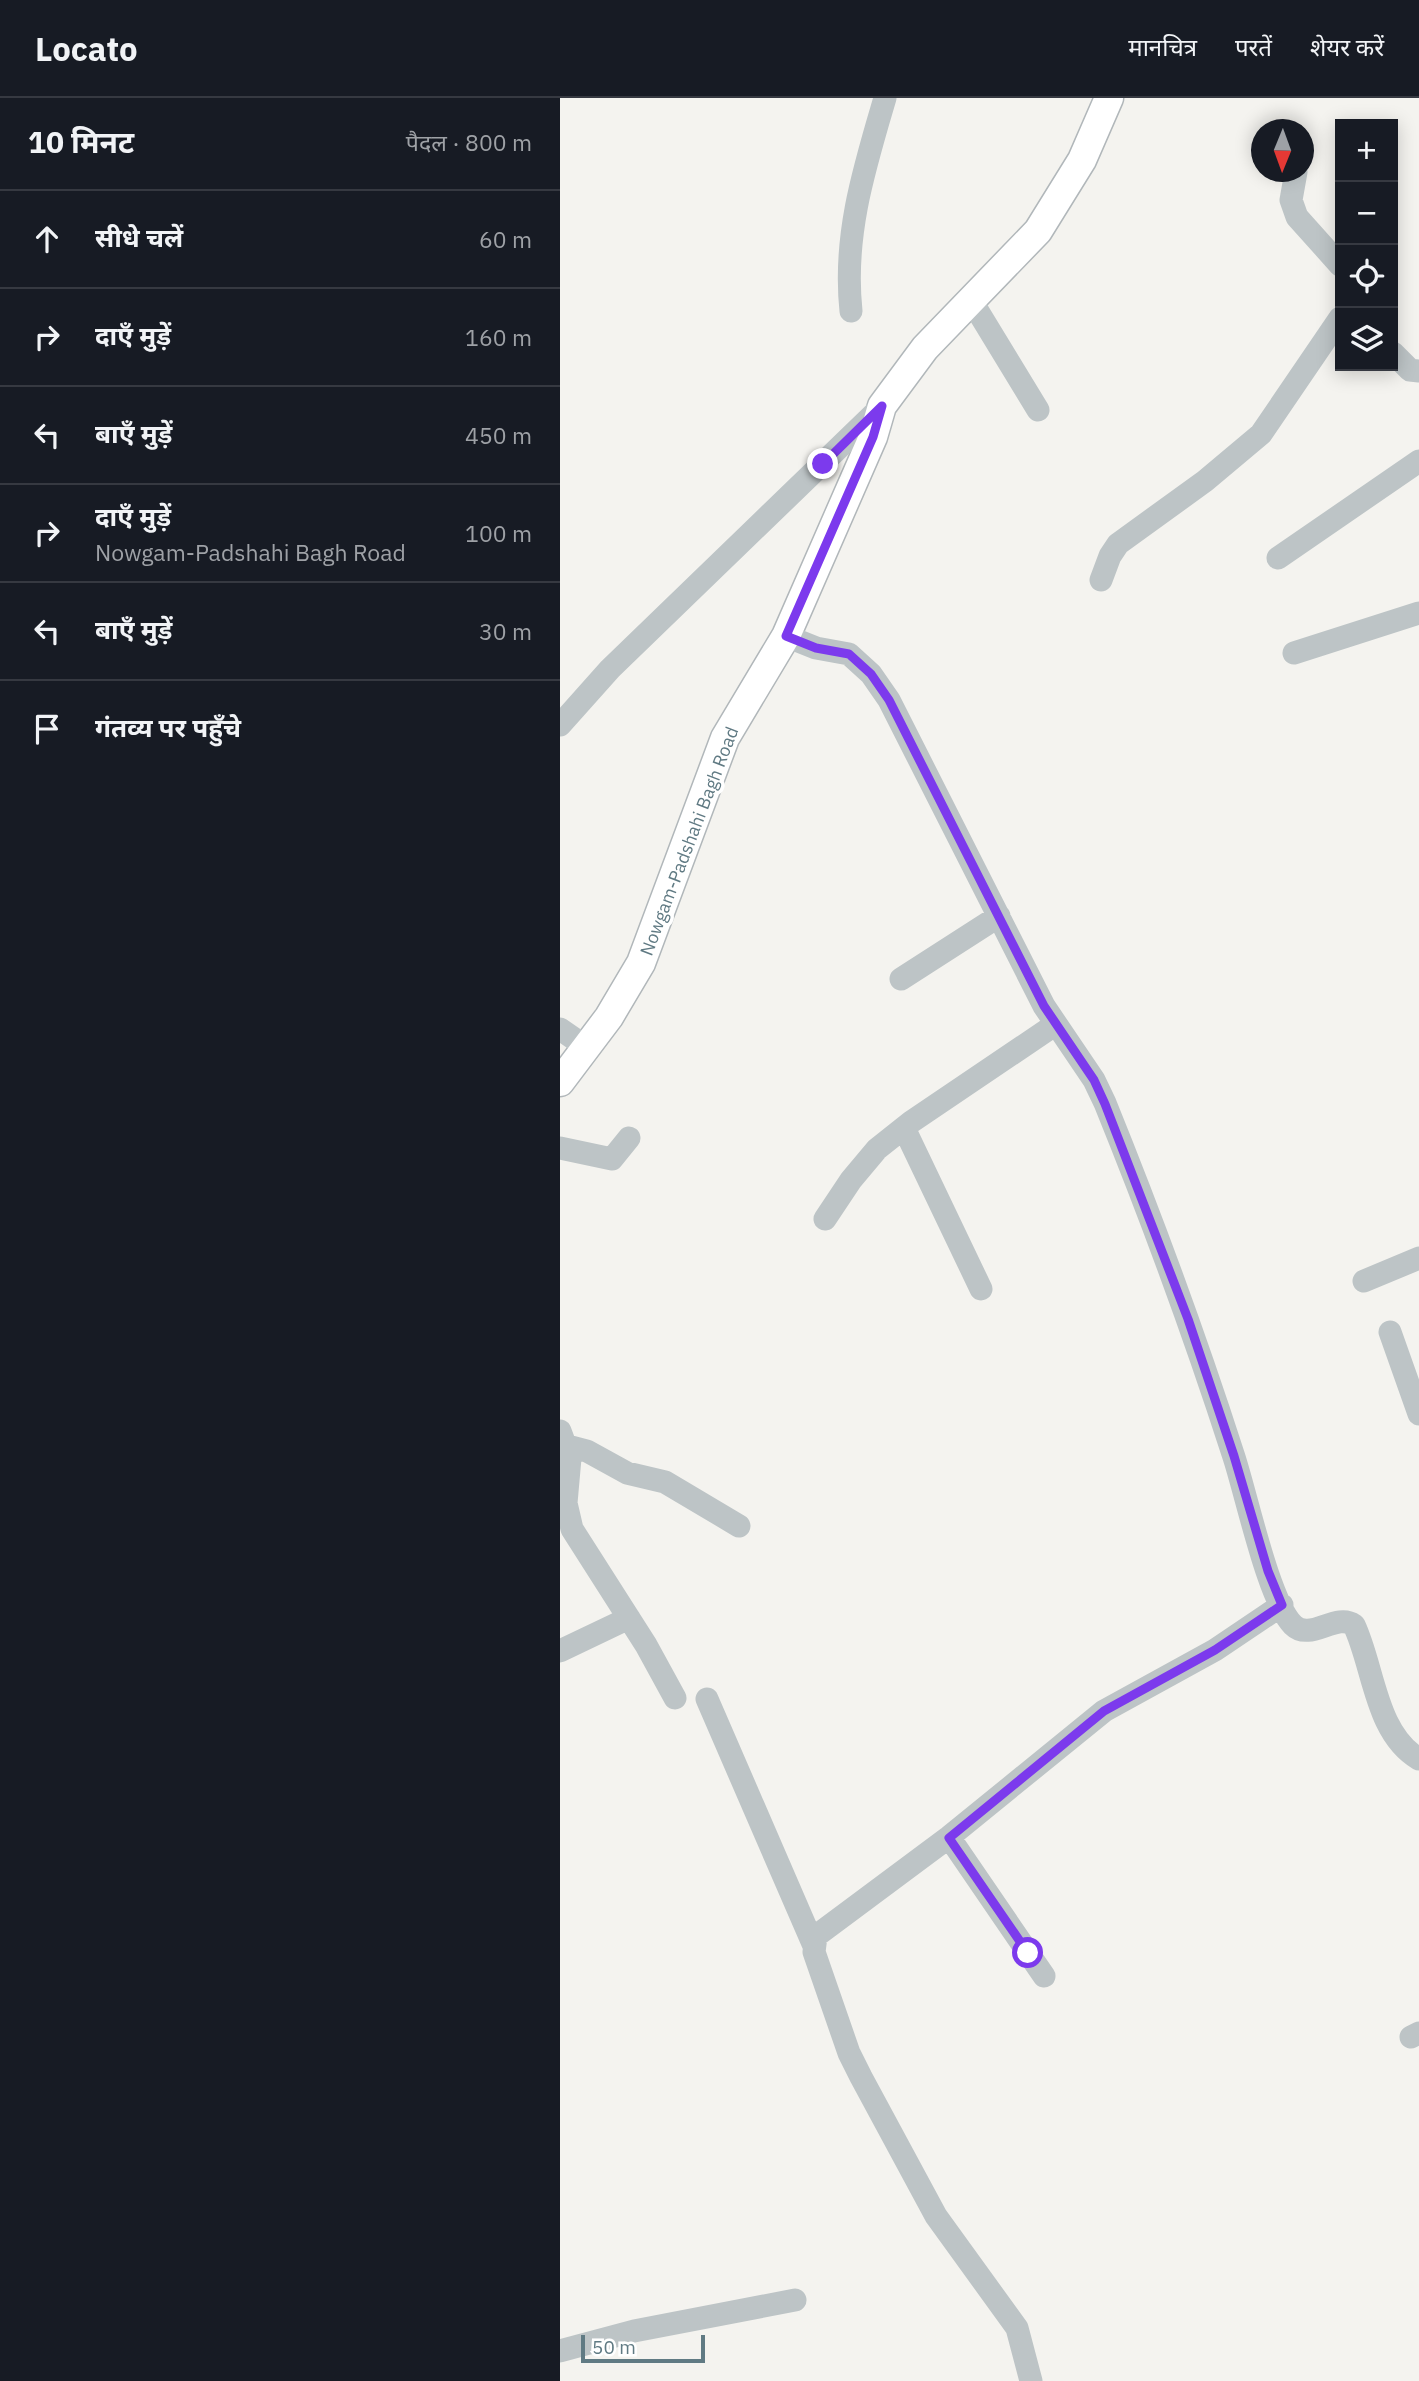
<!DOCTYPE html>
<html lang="hi">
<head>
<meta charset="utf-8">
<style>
	body { margin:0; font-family:"IBM Plex Sans","Noto Sans Devanagari",sans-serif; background:#20242c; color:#f1f3f6 }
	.controls { position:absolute; right:21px; top:21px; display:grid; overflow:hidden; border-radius:0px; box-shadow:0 4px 18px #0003 }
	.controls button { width:63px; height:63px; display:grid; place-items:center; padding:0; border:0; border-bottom:2px solid #363941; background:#171b24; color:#f1f3f6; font:35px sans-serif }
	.compass { position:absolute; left:691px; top:21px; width:63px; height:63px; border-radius:50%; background:#171b24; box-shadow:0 4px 18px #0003; rotate:181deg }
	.scale { position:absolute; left:21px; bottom:18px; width:124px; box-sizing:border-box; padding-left:7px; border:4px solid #607a83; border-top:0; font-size:19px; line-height:24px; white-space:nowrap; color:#607a83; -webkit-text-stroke:5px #fff; paint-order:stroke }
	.stop { position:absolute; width:21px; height:21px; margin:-16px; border:5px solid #7c3aed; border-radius:50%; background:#fff }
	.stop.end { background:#7c3aed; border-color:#fff; box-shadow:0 2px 7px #0008 }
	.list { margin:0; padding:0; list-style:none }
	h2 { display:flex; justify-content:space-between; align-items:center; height:91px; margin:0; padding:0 28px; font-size:30px }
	h2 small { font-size:23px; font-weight:400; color:#9ea1a6 }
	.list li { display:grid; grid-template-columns:46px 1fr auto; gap:21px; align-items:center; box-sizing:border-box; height:98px; padding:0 28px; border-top:2px solid #363941 }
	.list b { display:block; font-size:26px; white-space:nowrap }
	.list p { margin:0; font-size:23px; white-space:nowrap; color:#9ea1a6 }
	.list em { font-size:23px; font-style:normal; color:#9ea1a6 }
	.icon { flex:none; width:38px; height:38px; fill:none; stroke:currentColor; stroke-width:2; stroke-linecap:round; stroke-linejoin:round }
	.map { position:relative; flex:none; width:859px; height:2283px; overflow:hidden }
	header { display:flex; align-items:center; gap:42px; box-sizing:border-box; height:98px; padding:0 35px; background:#171b24; border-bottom:2px solid #363941 }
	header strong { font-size:33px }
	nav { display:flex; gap:38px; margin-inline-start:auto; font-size:24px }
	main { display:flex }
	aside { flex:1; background:#171b24 }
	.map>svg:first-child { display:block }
</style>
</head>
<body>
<header>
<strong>Locato</strong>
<nav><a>मानचित्र</a><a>परतें</a><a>शेयर करें</a></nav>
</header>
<main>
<aside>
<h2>10 मिनट<small>पैदल · 800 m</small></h2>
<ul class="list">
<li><svg class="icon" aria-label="ahead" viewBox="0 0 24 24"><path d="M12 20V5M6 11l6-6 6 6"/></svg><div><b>सीधे चलें</b></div><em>60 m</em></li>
<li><svg class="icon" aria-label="right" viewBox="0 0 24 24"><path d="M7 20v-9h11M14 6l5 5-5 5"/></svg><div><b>दाएँ मुड़ें</b></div><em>160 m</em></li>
<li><svg class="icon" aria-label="left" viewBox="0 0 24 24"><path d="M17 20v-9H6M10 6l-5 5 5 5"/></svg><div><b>बाएँ मुड़ें</b></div><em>450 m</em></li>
<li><svg class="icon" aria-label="right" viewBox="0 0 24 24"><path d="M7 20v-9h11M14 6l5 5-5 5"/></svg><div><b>दाएँ मुड़ें</b><p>Nowgam-Padshahi Bagh Road</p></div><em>100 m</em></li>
<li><svg class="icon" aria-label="left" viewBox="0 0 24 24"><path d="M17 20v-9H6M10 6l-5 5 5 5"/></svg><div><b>बाएँ मुड़ें</b></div><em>30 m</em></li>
<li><svg class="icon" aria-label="arrive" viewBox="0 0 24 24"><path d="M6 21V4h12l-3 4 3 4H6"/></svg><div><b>गंतव्य पर पहुँचे</b></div></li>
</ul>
</aside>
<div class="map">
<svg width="859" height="2283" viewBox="0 0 859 2283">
	<rect width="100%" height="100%" fill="#f4f3ef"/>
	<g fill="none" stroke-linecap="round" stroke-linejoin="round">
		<g stroke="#b1b7ba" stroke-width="31">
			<path id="major" d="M0,984l49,-65 32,-54 84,-225 61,-102 87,-199 9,-31 43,-58 113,-117 44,-71 27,-62"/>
		</g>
		<path stroke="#bdc4c6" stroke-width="23" d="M736,74l-5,28 6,17 43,48
			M411,202l67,110
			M291,213c-8,-75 13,-142 34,-213
			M833,255l17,17 9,1
			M718,460l141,-97
			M541,482l9,-24 8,-12 87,-63 56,-47 79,-116
			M226,538l30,12 33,6 22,20 18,26 155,306 50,74 11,23c47,116 90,233 128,351 13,38 35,146 60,171 17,17 43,-13 61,0 20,42 21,108 65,134
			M734,555l125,-40
			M0,627l50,-56 272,-263
			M341,881l98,-63
			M0,931l26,18
			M344,1030l77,161
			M0,1050l52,11 17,-21
			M265,1121l26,-39 26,-31 34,-27 145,-98
			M804,1183l55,-23
			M830,1234l29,82
			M0,1333l10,27 -4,45 6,26 74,116 29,53
			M8,1348l19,5 40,22 38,9 74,44
			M0,1553l69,-33
			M147,1601l107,247
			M389,1739l95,139
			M851,1939l8,-4
			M0,2253l74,-20 161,-31
			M471,2283l-14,-53 -81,-112 -75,-139 -12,-24 -35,-101 2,-16 133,-99 155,-126 111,-61 67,-45"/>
		<use href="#major" stroke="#fff" stroke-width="28"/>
	</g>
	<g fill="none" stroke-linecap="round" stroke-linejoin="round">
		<path stroke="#7c3aed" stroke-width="9" d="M263,366l59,-58 -9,31 -87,199 30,12 33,6 22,20 18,26 155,306 50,74 11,24 83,215 46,137 34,115 14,34 -67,45 -111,61 -155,127 79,115"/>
	</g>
	<g text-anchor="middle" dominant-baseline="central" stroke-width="7" stroke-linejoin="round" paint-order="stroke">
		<g font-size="18" fill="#607a83" stroke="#fff">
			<text transform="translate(129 743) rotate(-69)">Nowgam-Padshahi Bagh Road</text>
		</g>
	</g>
</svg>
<div class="controls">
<button>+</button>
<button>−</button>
<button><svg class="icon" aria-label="locate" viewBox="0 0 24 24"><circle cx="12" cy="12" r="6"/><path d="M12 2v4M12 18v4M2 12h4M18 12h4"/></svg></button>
<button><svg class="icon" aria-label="layers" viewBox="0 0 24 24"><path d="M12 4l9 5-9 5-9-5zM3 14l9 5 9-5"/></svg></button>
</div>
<svg class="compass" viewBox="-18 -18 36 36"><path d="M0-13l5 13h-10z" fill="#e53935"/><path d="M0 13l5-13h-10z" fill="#9ea1a6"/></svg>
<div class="scale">50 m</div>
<div class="stop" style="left:468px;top:1855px"></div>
<div class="stop end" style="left:263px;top:366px"></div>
</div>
</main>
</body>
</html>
